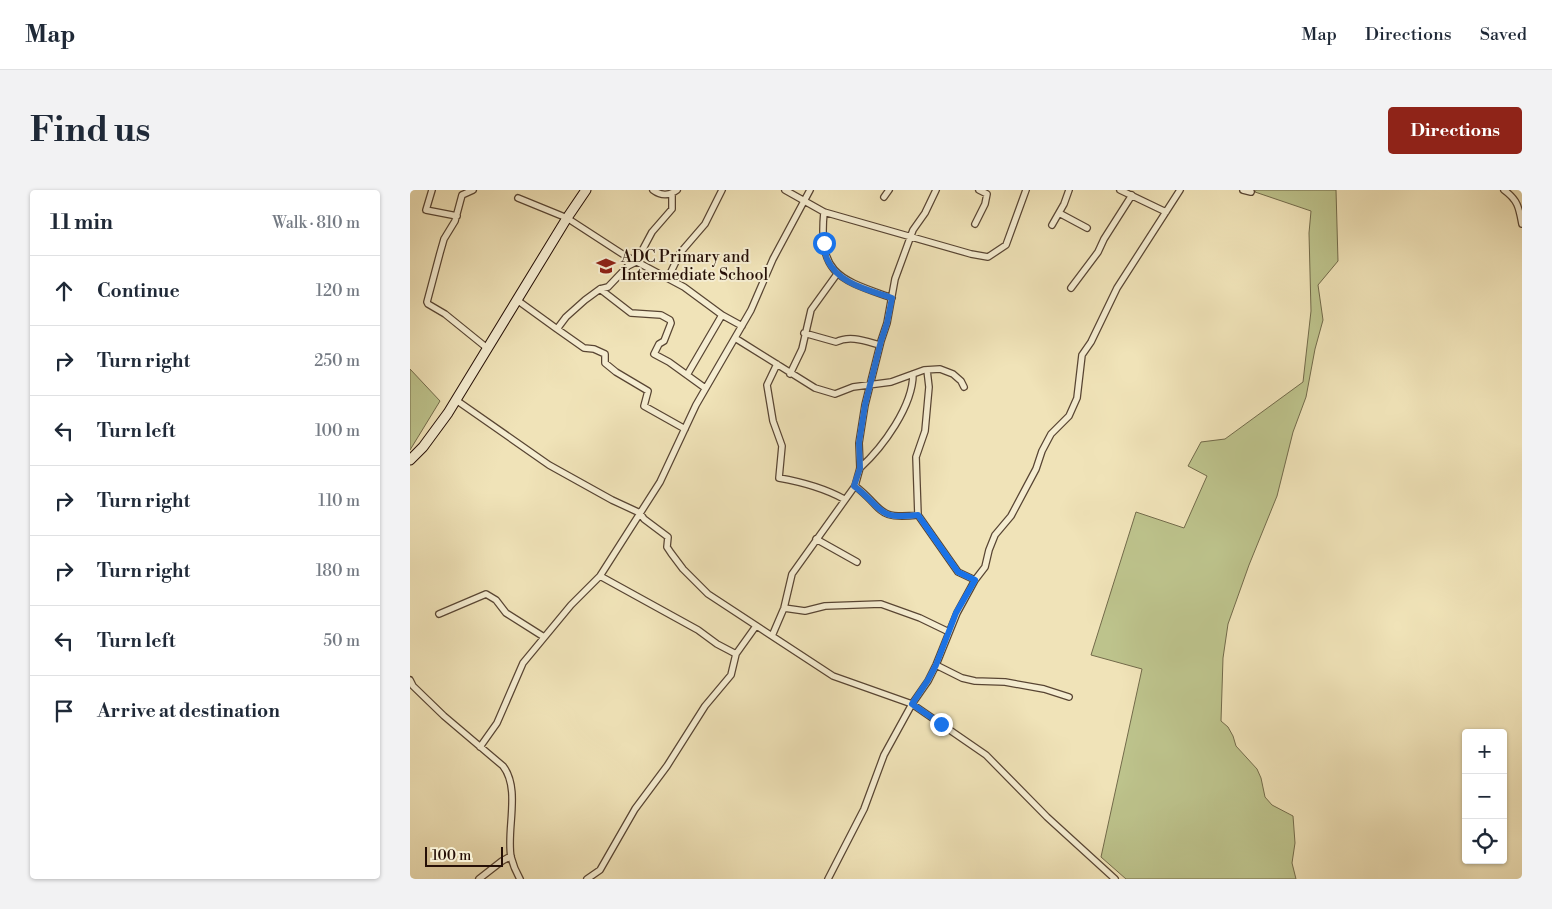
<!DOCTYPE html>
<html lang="en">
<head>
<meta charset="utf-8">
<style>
	body { margin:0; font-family:"Libre Bodoni",serif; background:#f2f2f3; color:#1f2937 }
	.controls { position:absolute; right:15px; bottom:15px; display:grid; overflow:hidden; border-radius:5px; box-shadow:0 1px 4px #0004 }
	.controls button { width:45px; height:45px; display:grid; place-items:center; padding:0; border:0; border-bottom:1px solid #e0e1e3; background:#fff; color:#1f2937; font:25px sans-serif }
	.scale { position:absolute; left:15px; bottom:12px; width:78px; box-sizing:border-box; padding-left:5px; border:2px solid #261007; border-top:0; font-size:14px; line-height:18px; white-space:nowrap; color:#261007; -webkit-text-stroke:4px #f5edd1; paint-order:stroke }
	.stop { position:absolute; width:15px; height:15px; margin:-11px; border:4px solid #1a73e8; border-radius:50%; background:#fff }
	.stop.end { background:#1a73e8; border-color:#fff; box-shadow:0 1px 5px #0008 }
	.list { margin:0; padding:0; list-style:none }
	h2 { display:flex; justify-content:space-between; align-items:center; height:65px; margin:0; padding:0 20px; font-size:21px }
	h2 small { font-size:16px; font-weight:400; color:#747a83 }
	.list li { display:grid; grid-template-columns:32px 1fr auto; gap:15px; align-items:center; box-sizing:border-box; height:70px; padding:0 20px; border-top:1px solid #e0e1e3 }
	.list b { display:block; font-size:19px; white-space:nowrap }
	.list em { font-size:16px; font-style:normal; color:#747a83 }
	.icon { flex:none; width:28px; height:28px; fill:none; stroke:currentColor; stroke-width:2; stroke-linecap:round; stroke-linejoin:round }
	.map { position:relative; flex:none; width:1112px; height:689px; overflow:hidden; border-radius:5px }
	header { display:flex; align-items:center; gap:30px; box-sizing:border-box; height:70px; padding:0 25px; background:#fff; border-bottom:1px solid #e0e1e3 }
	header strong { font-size:24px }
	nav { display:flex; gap:28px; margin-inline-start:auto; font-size:18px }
	.intro { display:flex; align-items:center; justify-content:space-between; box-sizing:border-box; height:120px; padding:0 30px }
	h1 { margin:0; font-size:35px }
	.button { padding:12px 22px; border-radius:5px; background:#8f2418; color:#fff; font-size:18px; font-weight:700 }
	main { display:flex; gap:30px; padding:0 30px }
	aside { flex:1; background:#fff; border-radius:5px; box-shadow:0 1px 4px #0004 }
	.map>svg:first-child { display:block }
</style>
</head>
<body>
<header>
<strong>Map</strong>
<nav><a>Map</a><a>Directions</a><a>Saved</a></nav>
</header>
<div class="intro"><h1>Find us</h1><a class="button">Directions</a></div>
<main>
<aside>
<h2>11 min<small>Walk · 810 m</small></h2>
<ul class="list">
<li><svg class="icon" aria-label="ahead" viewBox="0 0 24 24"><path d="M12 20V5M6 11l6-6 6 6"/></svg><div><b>Continue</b></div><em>120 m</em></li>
<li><svg class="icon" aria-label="right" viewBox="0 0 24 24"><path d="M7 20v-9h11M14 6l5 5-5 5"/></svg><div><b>Turn right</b></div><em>250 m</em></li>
<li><svg class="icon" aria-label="left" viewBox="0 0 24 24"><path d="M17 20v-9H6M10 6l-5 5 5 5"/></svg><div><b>Turn left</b></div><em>100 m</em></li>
<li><svg class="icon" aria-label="right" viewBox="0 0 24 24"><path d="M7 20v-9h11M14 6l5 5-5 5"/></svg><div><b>Turn right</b></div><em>110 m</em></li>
<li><svg class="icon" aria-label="right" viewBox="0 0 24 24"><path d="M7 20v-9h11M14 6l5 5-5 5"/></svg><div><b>Turn right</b></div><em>180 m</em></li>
<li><svg class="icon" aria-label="left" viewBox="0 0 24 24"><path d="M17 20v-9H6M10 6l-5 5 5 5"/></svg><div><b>Turn left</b></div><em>50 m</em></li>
<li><svg class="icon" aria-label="arrive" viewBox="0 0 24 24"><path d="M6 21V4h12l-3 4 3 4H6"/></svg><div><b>Arrive at destination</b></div></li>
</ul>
</aside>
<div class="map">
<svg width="1112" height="689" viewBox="0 0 1112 689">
	<rect width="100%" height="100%" fill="#f0e3b8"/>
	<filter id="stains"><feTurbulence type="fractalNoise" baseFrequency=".004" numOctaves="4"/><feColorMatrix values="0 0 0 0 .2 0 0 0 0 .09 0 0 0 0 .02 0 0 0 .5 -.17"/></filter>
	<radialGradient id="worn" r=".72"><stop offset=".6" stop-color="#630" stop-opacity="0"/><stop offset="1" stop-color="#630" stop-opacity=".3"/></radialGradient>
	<path fill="#bdc38c" stroke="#726a4a" d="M846,0h80l2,71 -20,24 5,35 -8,29 -9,48 -13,35 -16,64 -28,69 -21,59 -5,34 -2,63 7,6 5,9 3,10 21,23 4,9 4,19 7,8 21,11 2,27 -3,20 4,16h-170l-25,-22 41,-188 -51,-14 45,-143 48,16 23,-52 -19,-10 13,-24 24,-3 78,-57 8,-71 -2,-78 2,-22 -56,-19z
		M0,179l30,32 -30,49z"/>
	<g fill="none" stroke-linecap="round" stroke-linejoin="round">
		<g stroke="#584533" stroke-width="8">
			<path id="street" d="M22,0l-6,20 31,6
				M63,0l-11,5 -7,26 -11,18 -4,14 -13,49 1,2 17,10 42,34
				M243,0c8,6 16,6 24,0
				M375,0l39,22 147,42 17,3 18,-12 20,-55
				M710,0l46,22
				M833,0l8,2
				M1094,0c14,10 15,18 18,34
				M474,7l5,-7
				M108,8l49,20 57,37 60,32 38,28 20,11
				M414,22c-6,63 15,67 68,86
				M649,23l28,15
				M565,34l10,-20 2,-10 -8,-4
				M642,35l12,-21 5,-14
				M258,88l12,-25 25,-29 17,-34
				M661,98l27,-36 6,-13 28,-44
				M190,99l31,24 30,2 9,5 1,3 -7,18 -5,3 -5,10 15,8 36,26
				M107,110l40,29 9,-12 19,-17 15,-11 8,-2 20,-21 8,-4 16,-30 20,-23v-15
				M147,139l27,19 10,1 11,5v9l11,9 32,19 -4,15 41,23
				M394,143l32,9c14,-7 29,-1 44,3
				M325,148l80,50 20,6 18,-7 38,-5 33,-12 16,-1 13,5 8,7 3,6
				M367,174l-10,21 6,36 9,25 -3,32c23,4 45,10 65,21
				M517,180l2,17 -4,44 -9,26 2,58 40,57 17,8
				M380,184l12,-25 9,-39 26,-36
				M277,185l35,-60
				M46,210l93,65 63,35 28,13 4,6 24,18 -1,10 4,6 12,16 25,25 125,82 79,28 74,51 61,62 68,62
				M450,278c23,-21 53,-62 53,-94
				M445,296c29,22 20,34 63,29
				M406,349l41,23
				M190,386l98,54 19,14 19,10
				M374,418l21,3 20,-5 56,-2 39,14 29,14
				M29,424l47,-20 10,6 10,13 38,24
				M362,446l12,-28 8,-34 63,-88 5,-18 -1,-25 6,-38 16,-64 6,-18 8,-44 18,-49 12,-17 11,-23
				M526,475l26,13 13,3 30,1 39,7 25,8
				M0,490l3,6 31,30 59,50c18,23 3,64 8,91 2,8 5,15 9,22
				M70,557l17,-24 26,-60 48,-58 29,-29 60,-94 36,-77 55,-95 22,-51 37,-69
				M69,689l23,-18 9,-5
				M177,689l13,-9 35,-61 32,-43 38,-60 26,-31 5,-21 20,-28
				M418,689l36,-70 20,-54 28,-51 16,-23 8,-16 21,-52 18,-33 10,-13 4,-17 6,-15 16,-19 25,-47 6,-18 9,-17 18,-18 8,-18 5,-43 9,-13 26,-54 63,-98"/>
		</g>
		<g stroke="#261007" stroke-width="11">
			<path id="secondary" d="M0,270l13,-13 25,-34 119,-195 19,-28"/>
		</g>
		<use href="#street" stroke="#f5edd1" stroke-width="5.5"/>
		<use href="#secondary" stroke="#f5edd1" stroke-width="9"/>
	</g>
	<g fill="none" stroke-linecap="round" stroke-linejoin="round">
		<path stroke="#1a73e8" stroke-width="6" d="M414,53c1,5 1,11 3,16 11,25 42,31 65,39l-5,25 -6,18 -16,64 -6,38 1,25 -6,18c30,22 21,34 64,29l40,57 17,8 -19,33 -20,52 -8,15 -16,24 29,20"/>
	</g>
	<defs>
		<g id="school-bare" transform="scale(1.5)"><path d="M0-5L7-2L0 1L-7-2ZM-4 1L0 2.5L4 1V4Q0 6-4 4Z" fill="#8f2418" stroke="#f5edd1" stroke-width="2.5" paint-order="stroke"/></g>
	</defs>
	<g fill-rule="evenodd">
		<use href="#school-bare" x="196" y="76"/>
	</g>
	<g text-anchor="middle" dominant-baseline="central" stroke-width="4" stroke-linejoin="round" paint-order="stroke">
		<g font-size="16" fill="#261007" stroke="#f5edd1" text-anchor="start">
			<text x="211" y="67">ADC Primary and<tspan x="211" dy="18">Intermediate School</tspan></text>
		</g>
	</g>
	<rect width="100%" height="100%" filter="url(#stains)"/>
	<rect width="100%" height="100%" fill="url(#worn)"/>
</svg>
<div class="controls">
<button>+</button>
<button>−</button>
<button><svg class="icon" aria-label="locate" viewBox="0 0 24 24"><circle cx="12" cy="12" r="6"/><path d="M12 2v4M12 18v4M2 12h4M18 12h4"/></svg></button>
</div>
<div class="scale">100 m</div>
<div class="stop" style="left:414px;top:53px"></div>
<div class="stop end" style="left:531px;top:534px"></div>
</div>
</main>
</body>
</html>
